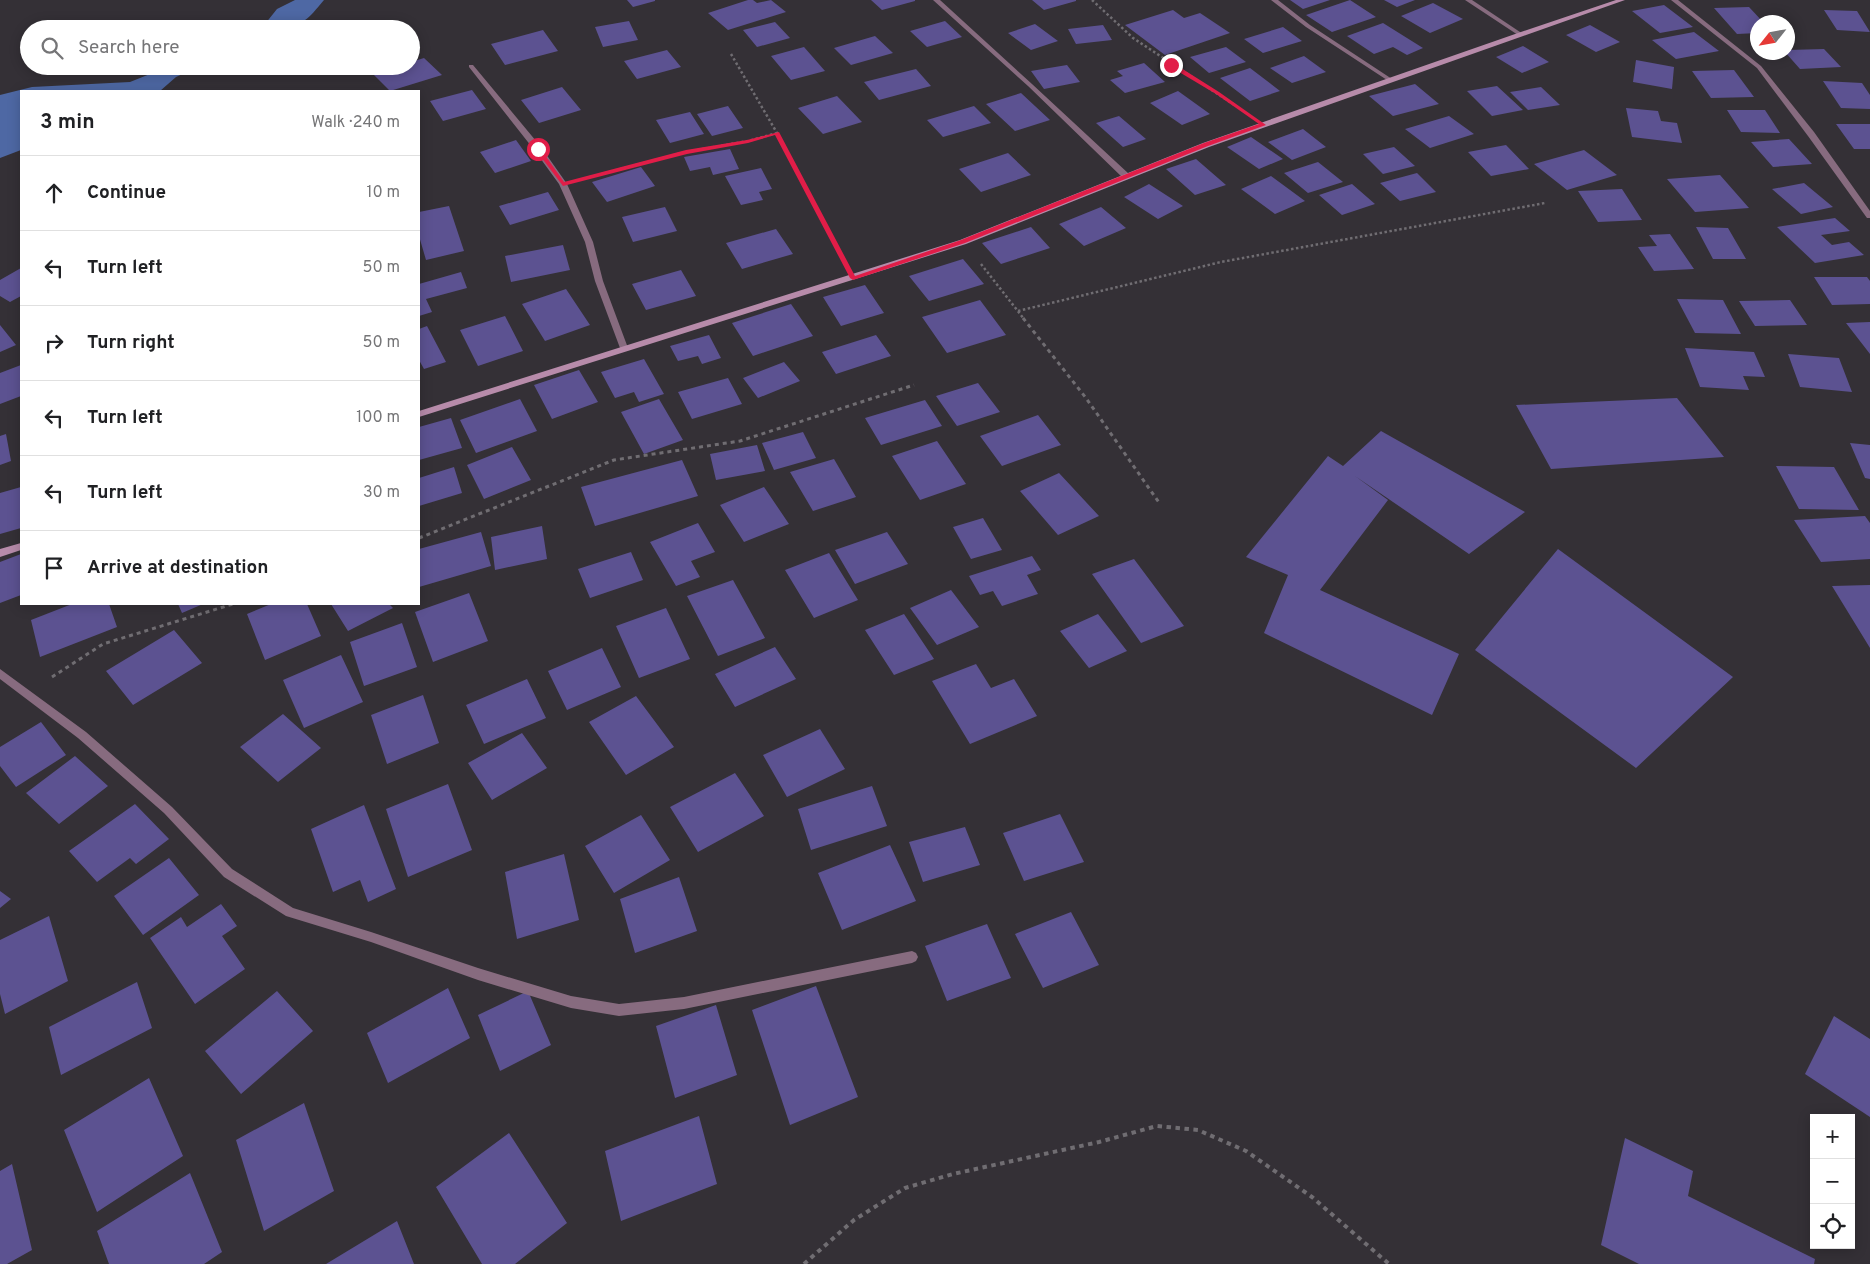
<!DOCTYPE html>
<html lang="en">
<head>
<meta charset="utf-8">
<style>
	body { margin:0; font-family:Overpass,sans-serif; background:#f2f2f2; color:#202124 }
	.controls { position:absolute; right:15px; bottom:15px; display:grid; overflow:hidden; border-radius:0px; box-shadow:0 2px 12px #0003 }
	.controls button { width:45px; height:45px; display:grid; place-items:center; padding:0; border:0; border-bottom:1px solid #e0e0e0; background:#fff; color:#202124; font:25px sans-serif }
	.compass { position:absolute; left:1750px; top:15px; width:45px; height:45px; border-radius:50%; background:#fff; box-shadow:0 2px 12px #0003; rotate:239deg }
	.stop { position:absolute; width:15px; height:15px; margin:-11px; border:4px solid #e11d48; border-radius:50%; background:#fff }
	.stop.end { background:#e11d48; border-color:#fff; box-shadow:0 1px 5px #0008 }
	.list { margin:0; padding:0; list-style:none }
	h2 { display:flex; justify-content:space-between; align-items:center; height:65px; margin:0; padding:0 20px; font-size:21px }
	h2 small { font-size:16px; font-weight:400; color:#757577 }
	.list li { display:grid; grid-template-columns:32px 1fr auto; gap:15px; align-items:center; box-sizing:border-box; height:75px; padding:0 20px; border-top:1px solid #e0e0e0 }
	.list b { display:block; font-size:19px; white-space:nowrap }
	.list em { font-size:16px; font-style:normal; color:#757577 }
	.icon { flex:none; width:28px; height:28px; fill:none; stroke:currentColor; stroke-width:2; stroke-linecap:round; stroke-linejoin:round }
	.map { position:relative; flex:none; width:1870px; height:1264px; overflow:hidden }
	.search { position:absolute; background:#fff; box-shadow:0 2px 12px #0003; left:20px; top:20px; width:400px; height:55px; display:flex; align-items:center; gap:12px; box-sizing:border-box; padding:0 18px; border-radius:28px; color:#757577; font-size:19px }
	.panel { position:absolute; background:#fff; box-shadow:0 2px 12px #0003; left:20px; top:90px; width:400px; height:515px; border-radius:0px }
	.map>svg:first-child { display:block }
</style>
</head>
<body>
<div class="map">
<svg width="1870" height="1264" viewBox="0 0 1870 1264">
	<rect width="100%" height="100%" fill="#343036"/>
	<path fill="#4e68a4" d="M295,0h29c-20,24 -21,26 -53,24l-4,5h-12l10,-5 12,-15z
		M170,66h30l-24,11 -16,14h-139v59l-21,8v-63l32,-8 98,-5z"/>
	<path fill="#5c5291" d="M627,0h28v1l-22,6z
		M748,0h5l4,3 14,-3 15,12 -58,18 -20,-17z
		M871,0h44v1l-33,9z
		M1032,0h44v1l-32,9z
		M1290,0h40l-27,9z
		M1350,0l26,17 -44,15 -26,-17z
		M1384,0h31l-18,7z
		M1433,3l30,16 -33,14 -29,-17z
		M1664,5l29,22 -33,6 -28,-22z
		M1749,7l14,15h-5v11l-21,1 -23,-26z
		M1173,10l11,8 16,-5 30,20 -65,22 -40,-30z
		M1824,10l33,1 13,21 -33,-2z
		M629,21l9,19 -35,7 -8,-20z
		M945,21l17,16 -35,10 -17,-16z
		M775,22l15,16 -33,9 -14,-17z
		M1383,23l40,25 -16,7 -14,-8 -19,7 -27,-18z
		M1035,24l23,17 -27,9 -23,-17z
		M1103,25l9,15 -36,4 -8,-15z
		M1590,25l30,17 -24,10 -30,-17z
		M1283,27l19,14 -39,12 -19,-14z
		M543,30l15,21 -53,14 -14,-21z
		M1694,32l25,19 -43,8 -24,-19z
		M875,36l18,17 -42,12 -17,-17z
		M1523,46l26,16 -27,11 -26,-16z
		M804,47l21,24 -34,9 -20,-24z
		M1226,47l20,15 -37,11 -19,-16z
		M1824,49l17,18 -41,2 -15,-17 3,-2z
		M667,50l14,17 -44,12 -13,-18z
		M1304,56l22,16 -34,11 -22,-15z
		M424,58l18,17 -52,16 -16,-16 24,-9h13v-4z
		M1636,60l38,7 -2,22 -39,-7z
		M1144,63l21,19 -40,11 -15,-13 13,-4 -6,-5z
		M1067,65l13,17 -36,7 -13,-18z
		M1250,68l30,23 -30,10 -30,-23z
		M916,69l15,17 -52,14 -15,-18z
		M1734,70l20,27 -43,1 -19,-27z
		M1823,81l39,2 8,12v14l-29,-1z
		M1415,84l24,20 -46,12 -24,-20z
		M1497,86l26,24 -31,6 -25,-25z
		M562,87l19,23 -42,13 -18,-23z
		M1541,87l19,18 -32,5 -18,-18z
		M472,90l14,19 -43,12 -13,-20z
		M1178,91l32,23 -28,11 -32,-22z
		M1021,93l29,27 -35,11 -29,-27z
		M837,96l25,26 -39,12 -25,-26z
		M728,106l15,22 -31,8 -15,-22z
		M974,106l17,17 -48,14 -16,-17z
		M1626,108l32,3 3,10 16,2 5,20 -50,-6z
		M1727,110h38l15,23 -39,-1z
		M690,112l14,22 -34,9 -14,-23z
		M1119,116l27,23 -23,8 -27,-24z
		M1449,116l25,18 -44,14 -25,-19z
		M1836,124h34v25h-16z
		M1303,129l23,18 -34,13 -24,-18z
		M1251,137l32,22 -24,10 -32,-22z
		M1789,139l23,25 -39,3 -22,-25z
		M516,140l15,21 -36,12 -15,-21z
		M1506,145l23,24 -38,7 -23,-24z
		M1394,147l21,19 -32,8 -20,-20z
		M730,149l9,20 -26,6 -3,-8 -20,4 -6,-14z
		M1584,150l33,25 -50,15 -33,-26z
		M1008,153l23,22 -50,17 -22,-23z
		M1196,159l30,26 -31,10 -29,-26z
		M1318,162l25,20 -35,11 -24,-20z
		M641,167l14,19 -48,16 -15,-20z
		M761,168l11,21 -13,3 4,8 -22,5 -16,-29z
		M1417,173l19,19 -36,9 -20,-18z
		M1720,175l29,33 -54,4 -28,-33z
		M1271,176l34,25 -30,13 -34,-25z
		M1804,183l29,24 -32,7 -29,-25z
		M1149,184l34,22 -25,13 -34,-22z
		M1352,184l23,20 -33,11 -23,-20z
		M1622,189l20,31 -44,2 -20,-31z
		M548,192l11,18 -49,15 -11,-19z
		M449,206l15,45 -38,9 -7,-24v-24z
		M665,207l12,24 -44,11 -11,-25z
		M1101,207l25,21 -42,18 -25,-22z
		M1835,218l15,13 -29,4 11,10 17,-3 15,13 -49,8 -38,-36z
		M1031,227l19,21 -49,16 -19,-21z
		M1696,227l32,1 18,31h-33z
		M776,229l17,25 -51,15 -16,-26z
		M1670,234l24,35 -40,2 -16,-24 19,-1 -8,-11z
		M563,245l7,25 -59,12 -6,-26z
		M963,259l21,25 -55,17 -20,-25z
		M21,268v28l-11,6 -10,-6v-16z
		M681,270l15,26 -50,14 -14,-26z
		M461,272l6,16 -41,11 6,13 -13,4v-32z
		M1814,277h53l3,4v23l-38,1z
		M865,285l19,28 -43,13 -18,-29z
		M566,289l24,36 -45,16 -23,-37z
		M1677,299l46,1 18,34 -46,-1z
		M980,300l26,35 -59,18 -25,-36z
		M1790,300l17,25 -52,1 -16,-25z
		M791,304l22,32 -60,20 -21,-33z
		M505,316l18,35 -45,15 -18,-36z
		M1870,322v32l-24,-31z
		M0,325l16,20 -16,7z
		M427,326l19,36 -22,7 -5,-9v-31z
		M709,335l12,23 -19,6 -4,-8 -20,5 -8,-15z
		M876,335l15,21 -55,18 -14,-22z
		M1685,348l69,4 11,25 -22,-1 6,14 -49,-3z
		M1788,354l51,4 13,34 -52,-5z
		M644,359l20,35 -25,8 -5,-10 -19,6 -14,-26z
		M784,362l16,19 -42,17 -15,-20z
		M21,365v31l-21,8v-31z
		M579,370l19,32 -46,17 -18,-34z
		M728,378l14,26 -50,15 -14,-27z
		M978,383l22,29 -43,14 -21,-30z
		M1677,398l47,59 -173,12 -35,-64z
		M520,399l17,32 -61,22 -16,-33z
		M659,399l24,41 -39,14 -23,-42z
		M925,400l17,26 -61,19 -16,-27z
		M1038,415l23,30 -59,21 -22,-30z
		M451,418l11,30 -43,12v-33z
		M1381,431l144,81 -56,42 -114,-78 33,24 -68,90 139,64 -27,61 -168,-82 24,-58 -42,-18 82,-101 15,10z
		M803,432l13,26 -42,12 -12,-27z
		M6,434l5,27 -11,4v-29z
		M937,441l29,43 -46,16 -28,-44z
		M1850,443l20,2v34l-5,-1z
		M757,445l8,26 -49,9 -6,-26z
		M512,447l19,33 -47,19 -17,-34z
		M834,459l22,38 -43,14 -23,-39z
		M682,460l16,36 -103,30 -14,-39z
		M1776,466l58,1 25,43 -60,-1z
		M454,467l8,26 -43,13v-28z
		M1059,473l40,43 -41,19 -38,-44z
		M21,487v41l-21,6v-41z
		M764,487l25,37 -45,18 -24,-37z
		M1865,516l5,7v36l-49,3 -27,-42z
		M983,518l19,32 -31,9 -18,-32z
		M698,523l17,29 -24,9 9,16 -24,9 -26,-44z
		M542,526l5,33 -52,11 -4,-33z
		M481,532l10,34 -72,21v-38z
		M887,532l21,32 -53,20 -20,-34z
		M1558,549l175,128 -97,91 -161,-118z
		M631,552l12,28 -53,18 -12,-29z
		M829,553l29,47 -44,18 -29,-48z
		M21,554v41l-21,8v-41z
		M1032,556l9,14 -14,5 11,19 -36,12 -9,-15 -13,4 -11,-19z
		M1134,559l50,67 -43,17 -49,-69z
		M733,580l32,58 -47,18 -31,-60z
		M1870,585v63l-38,-62z
		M951,590l28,37 -42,18 -27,-37z
		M469,593l19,48 -55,21 -18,-50z
		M72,604h37l8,23 -77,30 -9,-37z
		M178,604h25l-21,9z
		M271,604h36l14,32 -56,24 -18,-46z
		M331,604h58l4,4 -45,23z
		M666,608l24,51 -51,19 -23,-52z
		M904,614l30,45 -40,16 -29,-45z
		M1098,614l29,37 -38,17 -29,-37z
		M402,623l15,44 -53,19 -14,-44z
		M174,630l28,33 -69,42 -27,-34z
		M775,647l21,32 -61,28 -20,-33z
		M602,648l19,39 -54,23 -19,-39z
		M341,655l22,47 -59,26 -21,-48z
		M976,664l15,24 23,-9 23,37 -67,28 -38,-63z
		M527,679l19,39 -62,26 -18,-39z
		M423,695l16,48 -52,21 -16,-49z
		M636,696l38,51 -48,28 -37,-53z
		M283,714l38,34 -43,34 -38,-35z
		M41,722l25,33 -50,32 -16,-21v-19z
		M820,729l25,40 -58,28 -24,-42z
		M522,733l25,35 -55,32 -24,-37z
		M75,756l33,30 -49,38 -33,-31z
		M735,773l29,43 -66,36 -28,-45z
		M448,784l24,66 -64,27 -22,-68z
		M872,786l15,40 -76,24 -13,-41z
		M135,804l34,35 -33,25 -6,-6 -33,24 -28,-31z
		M364,805l32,84 -28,13 -8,-22 -27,12 -22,-63z
		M1060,814l24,48 -60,19 -21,-48z
		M641,815l29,45 -56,33 -29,-47z
		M965,827l15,38 -57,17 -14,-40z
		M890,845l26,56 -74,29 -24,-57z
		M564,854l15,66 -62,19 -12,-67z
		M169,858l30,37 -56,40 -29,-39z
		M679,877l18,54 -62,22 -15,-54z
		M0,891l11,8 -11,9z
		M221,904l16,22 -15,10 23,33 -50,35 -45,-66 31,-21 6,10z
		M1071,912l28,53 -56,23 -28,-54z
		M49,916l19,65 -63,33 -5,-20v-54z
		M987,924l24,54 -64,23 -22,-55z
		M137,982l15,46 -91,47 -12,-48z
		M816,986l42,111 -68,28 -38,-115z
		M448,988l22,50 -82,45 -21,-50z
		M277,991l36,40 -72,63 -36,-43z
		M528,991l23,54 -51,26 -22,-56z
		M716,1005l21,70 -62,23 -19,-72z
		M1834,1016l36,23v78l-65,-43z
		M149,1078l34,78 -86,56 -33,-82z
		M304,1103l30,88 -70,40 -28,-91z
		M699,1116l18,68 -96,37 -16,-70z
		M509,1133l58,90 -52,41h-33l-46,-77z
		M1625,1138l68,33 -5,25 127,63 -1,5h-175l-38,-19z
		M12,1164l20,86 -25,14h-7v-93z
		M190,1173l32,79 -18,12h-95l-12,-33z
		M397,1221l17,43h-88z"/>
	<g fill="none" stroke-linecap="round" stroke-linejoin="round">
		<path stroke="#706d72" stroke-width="2.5" stroke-dasharray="2.5 2.5" stroke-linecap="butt" d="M1092,0l41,38 103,68
			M731,54l46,79 63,121
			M590,177l96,-25 62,-11 29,-8
			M981,264l43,55
			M1018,311l203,-49 324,-59"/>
		<path stroke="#706d72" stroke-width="3" stroke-dasharray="4 4" stroke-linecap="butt" d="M1023,318l63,80 74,106
			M419,538l195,-78 126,-19 174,-56
			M52,677l51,-33 130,-40"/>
		<path stroke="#706d72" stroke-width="4" stroke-dasharray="4.5 4.5" stroke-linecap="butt" d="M804,1264l50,-44 51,-32 48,-14 146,-32 58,-16 41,4 48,21 66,46 77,67"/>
		<path fill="#876b7f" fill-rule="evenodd" d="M933,0h7l92,84 97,90v4h-6l-95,-92z
			M1271,0h7l32,25 82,54 -5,1 -81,-53z
			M1465,0h7l51,34 -5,1z
			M1671,0h7l83,66 53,66 56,79v7h-3l-59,-82 -51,-68z
			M469,65h4l68,82 26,37 26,58 10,39 25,67 -1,2 -3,1 -4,-3 -25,-67 -10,-39 -26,-58 -24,-33 -66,-84z
			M0,669l86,63 86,75 60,62 61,39 78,24 107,36 93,28 48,8 65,-7 228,-46 4,2 2,4 -2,4 -4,2 -228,46 -65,7 -48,-8 -93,-28 -107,-38 -85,-26 -62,-39 -60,-64 -86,-75 -78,-59z"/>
		<path fill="#b78baa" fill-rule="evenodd" d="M1616,0h9l-416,147 -243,97 -547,173v-6l541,-171 243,-97 315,-110z
			M21,543v7l-21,7v-8z"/>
	</g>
	<path fill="#e11d48" d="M1169,63h4l46,29 47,33 -58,21 -243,97 -112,37 -3,-2 -75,-143 -27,8 -61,11 -124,32 -28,-37 5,-1 24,34 122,-32 61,-10 32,-8 76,144 106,-36 243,-97 55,-19 -43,-30 -47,-28z"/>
</svg>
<div class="controls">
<button>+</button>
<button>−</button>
<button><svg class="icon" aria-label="locate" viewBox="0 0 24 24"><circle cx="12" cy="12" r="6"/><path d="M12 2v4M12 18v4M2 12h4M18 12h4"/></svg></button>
</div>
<svg class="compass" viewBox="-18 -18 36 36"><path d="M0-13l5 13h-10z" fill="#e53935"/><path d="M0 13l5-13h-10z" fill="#757577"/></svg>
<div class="stop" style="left:538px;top:149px"></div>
<div class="stop end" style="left:1171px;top:65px"></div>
<div class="search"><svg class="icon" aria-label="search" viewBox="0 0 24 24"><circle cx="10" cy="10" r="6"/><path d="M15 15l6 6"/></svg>Search here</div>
<section class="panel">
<h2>3 min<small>Walk · 240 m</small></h2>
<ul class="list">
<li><svg class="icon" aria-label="ahead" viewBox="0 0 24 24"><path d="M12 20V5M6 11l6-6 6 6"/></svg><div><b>Continue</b></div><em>10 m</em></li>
<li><svg class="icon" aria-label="left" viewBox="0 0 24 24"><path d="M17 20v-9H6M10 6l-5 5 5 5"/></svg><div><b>Turn left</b></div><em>50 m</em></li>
<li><svg class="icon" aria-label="right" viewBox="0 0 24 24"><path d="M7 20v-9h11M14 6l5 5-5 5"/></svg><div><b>Turn right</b></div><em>50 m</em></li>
<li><svg class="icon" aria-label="left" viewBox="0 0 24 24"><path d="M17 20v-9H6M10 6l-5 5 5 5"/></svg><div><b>Turn left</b></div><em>100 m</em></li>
<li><svg class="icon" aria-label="left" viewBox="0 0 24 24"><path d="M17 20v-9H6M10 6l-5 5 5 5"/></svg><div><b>Turn left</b></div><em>30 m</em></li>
<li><svg class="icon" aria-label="arrive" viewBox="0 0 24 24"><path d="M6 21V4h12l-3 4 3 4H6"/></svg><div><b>Arrive at destination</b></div></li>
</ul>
</section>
</div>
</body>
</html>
